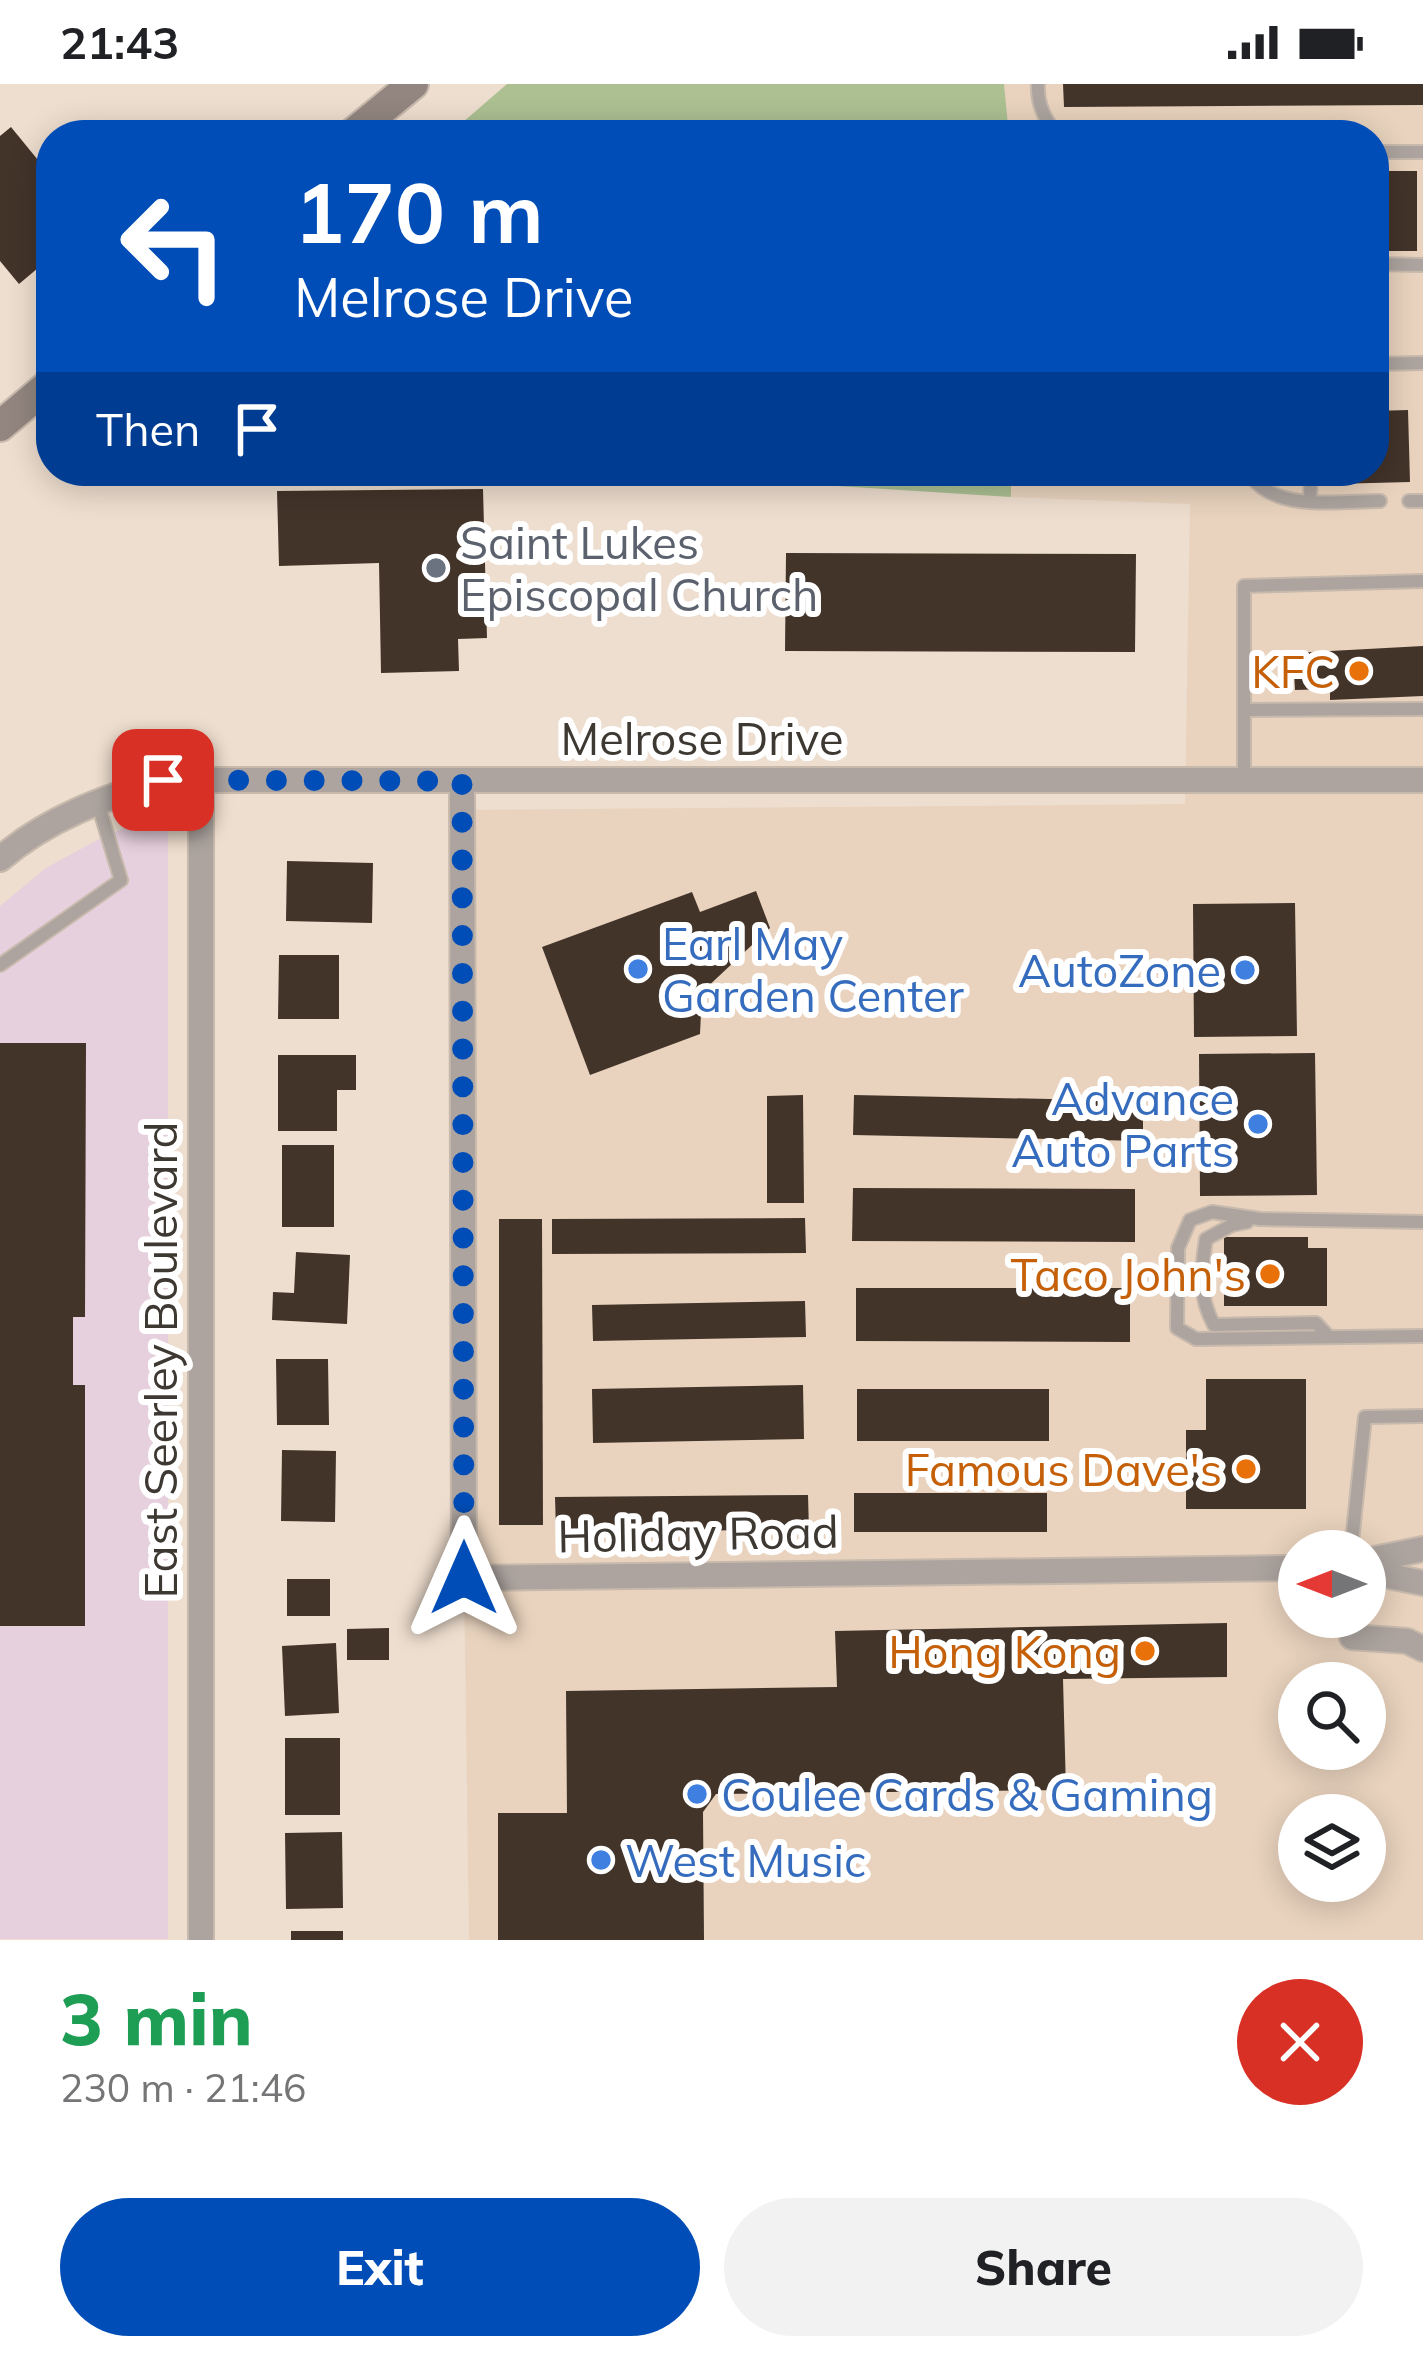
<!DOCTYPE html>
<meta charset="utf-8">
<style>
body{margin:0;font-family:Mulish,sans-serif;background:#f2f2f2;color:#202124;height:100vh;display:flex;flex-direction:column;font-size:45px;white-space:nowrap}
*{box-sizing:border-box;margin:0}
p{font-size:39px;color:#757577}
.icon{flex:none;width:66px;height:66px;fill:none;stroke:currentColor;stroke-width:2;stroke-linecap:round;stroke-linejoin:round}
.map{position:relative;height:1856px;overflow:hidden}
.panel{display:flex;flex-direction:column;background:#fff;flex:1}
.panel>*{flex:none}
.top-card{position:absolute;left:36px;top:36px;width:1353px;height:366px;border-radius:48px;box-shadow:0 6px 30px #0003;background:#004db7;color:#fff;overflow:hidden}
.needle{width:78px;rotate:270deg}
.fabs{position:absolute;left:1278px;top:1446px;display:grid;gap:24px}
.fabs a{display:grid;place-items:center;width:108px;height:108px;border-radius:50%;background:#fff;box-shadow:0 6px 30px #0003;font-size:60px}
.pin{position:absolute;display:grid;place-items:center;width:102px;height:102px;color:#fff;margin:-51px;border-radius:24px;box-shadow:0 6px 18px #0006}
.me{position:absolute;width:132px;margin:-66px;rotate:0deg;stroke-linejoin:round;filter:drop-shadow(0 0 9px #0008)}
.turn{display:flex;align-items:center;gap:42px;height:252px;padding:0 60px;font-size:54px}
.turn .icon{width:156px;height:156px;stroke-width:2.5}
.turn b{display:block;font-size:84px;line-height:102px}
.then{display:flex;align-items:center;height:114px;padding:0 60px;background:#0003;gap:24px;font-size:45px}
.round{display:grid;place-items:center;flex:none;width:126px;height:126px;border-radius:63px;background:#f2f2f2}
.summary{display:flex;align-items:center;justify-content:space-between;height:204px;padding:0 60px}
h1{font-size:72px;font-weight:800;line-height:90px;color:#1e9e55}
.cta{display:flex;gap:24px;margin-top:auto;padding:24px 60px}
.cta a{flex:1;height:138px;border-radius:72px;background:#004db7;color:#fff;font-size:48px;font-weight:800;line-height:138px;text-align:center}
.cta a+a{background:#f2f2f2;color:#202124}
.status{display:flex;justify-content:space-between;align-items:center;height:84px;padding:0 60px;background:#fff;direction:ltr}
.status svg{height:33px;fill:currentColor}
.map>svg:first-child{display:block}
.built{fill:#e9d3be;fill-rule:evenodd}
.education{fill:#e6d0dd}
.green{fill:#acc092}
.building{fill:#43342a}
.lines{fill:none;stroke-linecap:round;stroke-linejoin:round}
.service-casing{stroke:#c7b9ac;stroke-width:16}
.minor-casing{stroke:#c7b9ac;stroke-width:28}
.secondary-casing{stroke:#c7b9ac;stroke-width:34}
.service{stroke:#ada49f;stroke-width:12}
.minor{stroke:#ada49f;stroke-width:24}
.secondary{stroke:#938680;stroke-width:30}
.route{stroke:#004db7;stroke-width:21;stroke-dasharray:0 37.8}
.worship-dot{fill:#6b7280;stroke:#fff;stroke-width:4.5}
.food-dot{fill:#e8710a;stroke:#fff;stroke-width:4.5}
.shop-dot{fill:#3f7fe0;stroke:#fff;stroke-width:4.5}
.labels{text-anchor:middle;dominant-baseline:central;stroke-width:12;stroke-linejoin:round;paint-order:stroke}
.worship-label{font-size:45px;fill:#5b616d;stroke:#fff;text-anchor:start}
.food-label{font-size:45px;fill:#c56008;stroke:#fff;text-anchor:end}
.street-label{font-size:45px;fill:#3e3832;stroke:#fff}
.shop-label{font-size:45px;fill:#366cbe;stroke:#fff;text-anchor:start}
</style>
<div class="status"><b>21:43</b><svg viewBox="0 0 49 12"><path d="M0 12V9h3v3zM5 12V6h3v6zM10 12V3h3v9zM15 12V0h3v12zM26 1h20v11H26zM47 4h2v5h-2z"/></svg></div>
<div class="map">
<svg width="1423" height="1856" viewBox="0 0 1423 1856">
<rect width="100%" height="100%" fill="#eedecf"/>
<path class="built" d="M1004 0H1423V1856H469L464 1494 462 726 1185 720 1190 420 1011 413V387H1374V51H1009ZM1299 1467H1365V1533H1299ZM1299 1599H1365V1665H1299ZM1299 1731H1365V1797H1299Z"/>
<path class="education" d="M168 737V1855H0V822L46 784 97 756 126 743Z"/>
<g class="green">
<path d="M507 0H1004L1009 51H448Z"/>
<path d="M600 387H1011V413Z"/>
</g>
<g class="building">
<path d="M1063 0H1423V21L1064 23Z"/>
<path d="M11 43 51 92V173L19 200 0 177V52Z"/>
<rect x="1374" y="87" width="43" height="80"/>
<path d="M1408 326 1410 398 1333 400 1332 387H1374V327Z"/>
<path d="M483 405 487 554 458 555 459 587 381 589 379 479 279 482 277 407Z"/>
<path d="M786 469 1136 470 1135 568 785 567Z"/>
<path d="M1423 562V612L1330 616V605L1295 606 1293 569Z"/>
<path d="M287 777 373 779 372 839 286 837Z"/>
<path d="M756 807 770 844 702 908 700 950 590 991 542 863 692 808 700 828Z"/>
<path d="M1295 819 1297 952 1194 953 1193 820Z"/>
<path d="M279 871H339V935H278Z"/>
<path d="M0 959H86L85 1233H73V1301H85V1542H0Z"/>
<path d="M1315 969 1317 1111 1200 1112 1199 970Z"/>
<path d="M278 971H356V1006H337V1047H278Z"/>
<path d="M803 1011 804 1119H767V1012Z"/>
<path d="M854 1011 1143 1017V1057L853 1051Z"/>
<rect x="282" y="1061" width="52" height="82"/>
<path d="M853 1104 1135 1105V1158L852 1157Z"/>
<path d="M805 1134 806 1169 552 1170V1135Z"/>
<path d="M499 1135H542L543 1441H499Z"/>
<path d="M1224 1153H1308V1164H1327V1222H1224Z"/>
<path d="M296 1168 350 1171 347 1240 272 1236 273 1208 294 1209Z"/>
<path d="M856 1204H1130V1258L856 1257Z"/>
<path d="M805 1217 806 1253 593 1257 592 1221Z"/>
<path d="M276 1275H328L329 1341H277Z"/>
<path d="M1206 1295H1306V1425H1186V1346H1206Z"/>
<path d="M803 1301 804 1355 593 1359 592 1305Z"/>
<rect x="857" y="1305" width="192" height="52"/>
<path d="M282 1366 336 1367 335 1438 281 1437Z"/>
<rect x="854" y="1409" width="193" height="39"/>
<path d="M808 1411 809 1446 556 1447 555 1413Z"/>
<rect x="287" y="1495" width="43" height="37"/>
<path d="M1227 1539V1593L1063 1595 1066 1706 716 1710 703 1728 704 1856H498V1729H567L566 1607 837 1603 835 1547Z"/>
<path d="M389 1544V1576H347V1545Z"/>
<path d="M336 1559 339 1629 285 1632 282 1562Z"/>
<rect x="285" y="1654" width="55" height="77"/>
<path d="M342 1748 343 1824 286 1825 285 1749Z"/>
<rect x="291" y="1847" width="52" height="9"/>
</g>
<g class="lines">
<g class="service-casing">
<g id="service">
<path d="M1038 0C1037 19 1045 37 1058 51"/>
<path d="M1374 68H1423"/>
<path d="M1374 180 1423 181"/>
<path d="M1374 280 1423 279"/>
<path d="M1256 387V398C1284 427 1342 417 1380 417"/>
<path d="M1174 392V387"/>
<path d="M1310 416 1311 387"/>
<path d="M1409 417H1423"/>
<path d="M1244 626 1423 625"/>
<path d="M1244 695V502L1423 497"/>
<path d="M0 881 121 796 97 717"/>
<path d="M1247 1138 1232 1141 1206 1155C1201 1187 1198 1212 1214 1241L1316 1239 1329 1253"/>
<path d="M1423 1138 1260 1135 1212 1128 1190 1136 1178 1164 1177 1244 1196 1255 1423 1252"/>
<path d="M1351 1467 1365 1333 1423 1332"/>
</g>
</g>
<g class="minor-casing">
<g id="minor">
<path d="M462 697 464 1494 1299 1484"/>
<path d="M0 775C48 734 104 714 163 696H1423"/>
<path d="M1365 1477 1423 1465"/>
<path d="M1365 1487 1423 1499"/>
<path d="M1351 1533 1352 1553 1407 1557 1423 1565"/>
<path d="M201 1856V695"/>
</g>
</g>
<g class="secondary-casing">
<g id="secondary">
<path d="M351 51 413 0"/>
<path d="M0 342 51 299"/>
</g>
</g>
<use href="#service" class="service"/>
<use href="#minor" class="minor"/>
<use href="#secondary" class="secondary"/>
</g>
<g class="lines">
<path class="route" d="M163 696 462 697 464 1494"/>
</g>
<circle class="worship-dot" cx="436" cy="484" r="12"/>
<g class="food-dot">
<circle cx="1359" cy="587" r="12"/>
<circle cx="1270" cy="1190" r="12"/>
<circle cx="1246" cy="1385" r="12"/>
<circle cx="1145" cy="1567" r="12"/>
</g>
<g class="shop-dot">
<circle cx="638" cy="885" r="12"/>
<circle cx="1245" cy="886" r="12"/>
<circle cx="1258" cy="1040" r="12"/>
<circle cx="697" cy="1710" r="12"/>
<circle cx="601" cy="1776" r="12"/>
</g>
<g class="labels">
<g class="worship-label">
<text x="460" y="458">Saint Lukes<tspan x="460" dy="52">Episcopal Church</tspan></text>
</g>
<g class="food-label">
<text x="1335" y="587">KFC</text>
<text x="1246" y="1190">Taco John's</text>
<text x="1222" y="1385">Famous Dave's</text>
<text x="1121" y="1567">Hong Kong</text>
</g>
<g class="street-label">
<text x="702" y="654">Melrose Drive</text>
<text transform="translate(160 1276) rotate(-90)">East Seerley Boulevard</text>
<text transform="translate(698 1449) rotate(-1)">Holiday Road</text>
</g>
<g class="shop-label">
<text x="662" y="859">Earl May<tspan x="662" dy="52">Garden Center</tspan></text>
<text x="1221" y="886" text-anchor="end">AutoZone</text>
<text x="1234" y="1014" text-anchor="end">Advance<tspan x="1234" dy="52">Auto Parts</tspan></text>
<text x="721" y="1710">Coulee Cards &amp; Gaming</text>
<text x="625" y="1776">West Music</text>
</g>
</g>
</svg>
<div class="fabs">
<a><svg class="needle" viewBox="-14 -14 28 28"><path d="M0-13l5 13h-10z" fill="#e53935"/><path d="M0 13l5-13h-10z" fill="#757577"/></svg></a>
<a><svg class="icon" aria-label="search" viewBox="0 0 24 24"><circle cx="10" cy="10" r="6"/><path d="M15 15l6 6"/></svg></a>
<a><svg class="icon" aria-label="layers" viewBox="0 0 24 24"><path d="M12 4l9 5-9 5-9-5zM3 14l9 5 9-5"/></svg></a>
</div>
<div class="pin" style="left:163px;top:696px;background:#d93025"><svg class="icon" aria-label="arrive" viewBox="0 0 24 24"><path d="M6 21V4h12l-3 4 3 4H6"/></svg></div>
<svg class="me" style="left:464px;top:1494px" viewBox="-20 -20 40 40"><path d="M0-17L14 15 0 8-14 15z" fill="#004db7" stroke="#fff" stroke-width="4"/></svg>
<div class="top-card">
<div class="turn"><svg class="icon" aria-label="left" viewBox="0 0 24 24"><path d="M17 20v-9H6M10 6l-5 5 5 5"/></svg><div><b>170 m</b>Melrose Drive</div></div>
<div class="then">Then<svg class="icon" aria-label="arrive" viewBox="0 0 24 24"><path d="M6 21V4h12l-3 4 3 4H6"/></svg></div>
</div>
</div>
<section class="panel">
<div class="summary"><div><h1>3 min</h1><p>230 m · 21:46</p></div><a class="round" style="background:#d93025;color:#fff"><svg class="icon" aria-label="close" viewBox="0 0 24 24"><path d="M6 6l12 12M18 6L6 18"/></svg></a></div>
<div class="cta"><a>Exit</a><a>Share</a></div>
</section>
